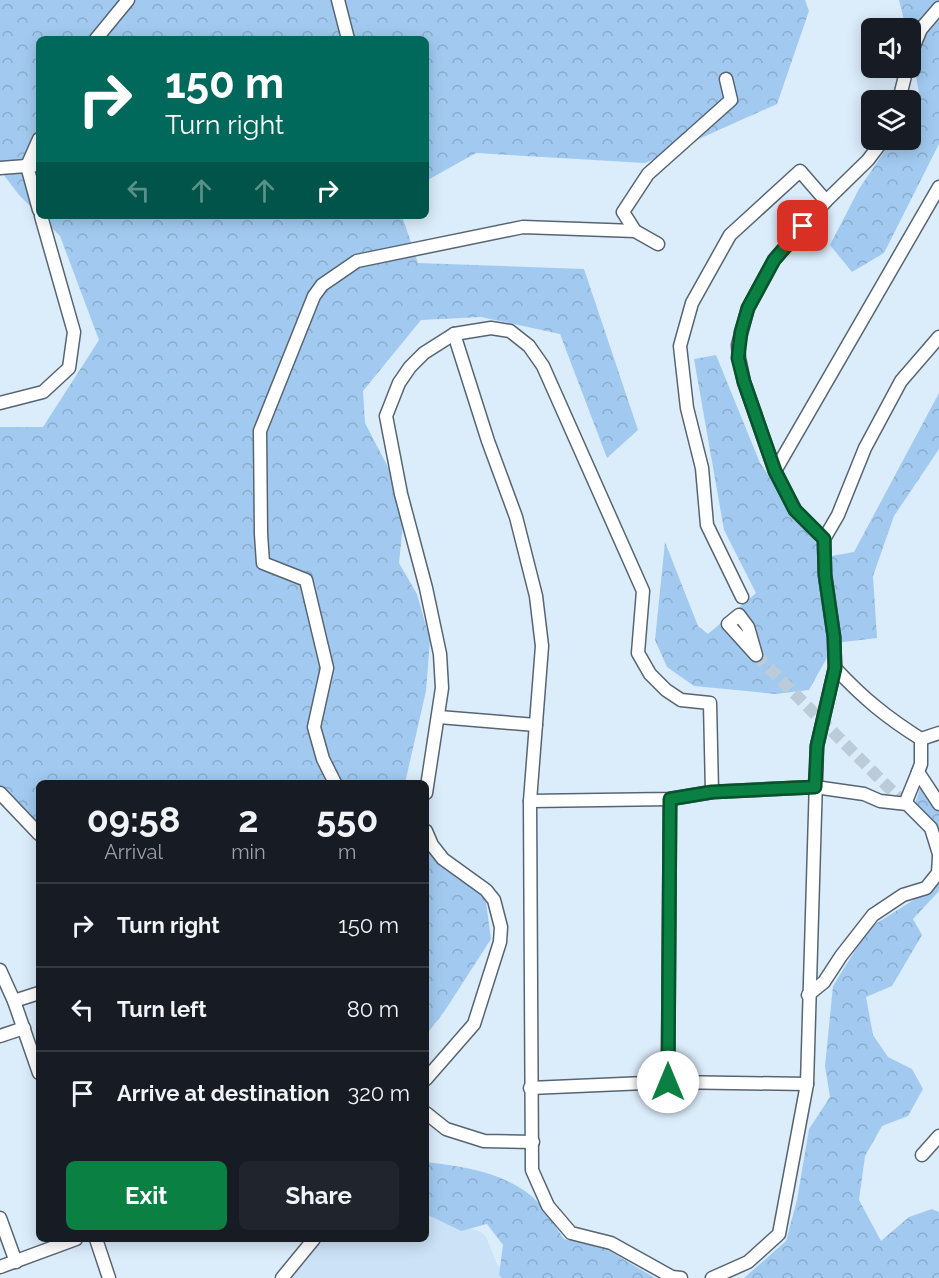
<!DOCTYPE html>
<style>
body{margin:0;font-family:Raleway,sans-serif;background:#20242c;color:#f1f3f6;height:100vh;display:flex;flex-direction:column;font-size:22px;white-space:nowrap}
*{box-sizing:border-box;margin:0}
p{font-size:20px;color:#9ea1a6}
.icon{flex:none;width:33px;height:33px;fill:none;stroke:currentColor;stroke-width:2;stroke-linecap:round;stroke-linejoin:round}
.map{position:relative;flex:1;overflow:hidden}
.side{position:absolute;left:36px;top:780px;width:393px;height:462px;display:flex;flex-direction:column;background:#171b24;border-radius:9px;box-shadow:0 3px 15px #0003}
.side>*{flex:none}
.hud{position:absolute;left:36px;top:36px;width:393px;height:183px;border-radius:9px;box-shadow:0 3px 15px #0003;background:#00695c;color:#fff;overflow:hidden}
.tools{position:absolute;left:861px;top:18px;display:grid;gap:12px}
.tools a{display:grid;place-items:center;width:60px;height:60px;border-radius:9px;background:#171b24;box-shadow:0 3px 15px #0003;font-size:30px}
.pin{position:absolute;display:grid;place-items:center;width:51px;height:51px;color:#fff;margin:-26px;border-radius:12px;box-shadow:0 3px 9px #0006}
.me{position:absolute;width:66px;margin:-33px;rotate:0deg;stroke-linejoin:round;filter:drop-shadow(0 0 4px #0008)}
.turn{display:flex;align-items:center;gap:21px;height:126px;padding:0 30px;font-size:27px}
.turn .icon{width:78px;height:78px;stroke-width:2.5}
.turn b{display:block;font-size:42px;line-height:51px}
.lanes{display:flex;align-items:center;height:57px;padding:0 30px;background:#0003;justify-content:center;gap:30px;direction:ltr}
.lanes .off{opacity:.35}
.eta{display:flex;justify-content:space-evenly;align-items:center;height:102px;text-align:center}
.eta b{font-size:36px;font-weight:700;line-height:42px}
.cta{display:flex;gap:12px;margin-top:auto;padding:12px 30px}
.cta a{flex:1;height:69px;border-radius:9px;background:#0b8043;color:#fff;font-size:24px;font-weight:700;line-height:69px;text-align:center}
.cta a+a{background:#20242c;color:#f1f3f6}
ul{padding:0;list-style:none}
li{display:flex;align-items:center;gap:18px;height:84px;padding:0 30px;border-top:2px solid #363941}
li div{flex:1}
li b{display:block;font-size:22px}
li em{font-style:normal}
.map>svg:first-child{display:block}
.built{fill:#cce2f7}
.forest{fill:url(#forest-crowns)}
.lines{fill:none;stroke-linecap:round;stroke-linejoin:round}
.minor-tunnel{stroke:#bccbd8;stroke-width:12;stroke-dasharray:12 6;stroke-linecap:butt}
.minor-casing{stroke:#576572;stroke-width:15}
.minor{stroke:#fff;stroke-width:12}
.route-casing{stroke:#07532c;stroke-width:15}
.route{stroke:#0b8043;stroke-width:10}
</style>
<div class="map">
<svg width="939" height="1278" viewBox="0 0 939 1278">
<defs>
<pattern id="forest-crowns" width="20" height="18" patternUnits="userSpaceOnUse" patternTransform="scale(1.5)"><rect width="20" height="18" fill="#a2caf0"/><path d="M2 6a3 3 0 1 1 6 0M12 15a3 3 0 1 1 6 0" fill="none" stroke="#8aaccd"/></pattern>
</defs>
<rect width="100%" height="100%" fill="#dbecfb"/>
<path class="built" d="M426 1210 430 1214 481 1232 486 1237 497 1264 507 1278H290L320 1239H426Z"/>
<g class="forest">
<path d="M0 0H805L809 11 777 104 645 163 476 153 426 181V39H39V215L19 195 0 170Z"/>
<path d="M899 0H939V144L884 253 852 272 830 245 859 189 892 140H910L911 112 920 98 911 51 910 28H906Z"/>
<path d="M40 216H402L418 263 584 269 638 430 607 458 560 334 481 317 421 320 363 391 365 423 389 469 404 515 399 563 417 594 430 640 426 691 405 783H39V841L0 802V427H43L99 340 60 236Z"/>
<path d="M716 355 760 463 826 557 854 552 939 393V449L894 516 873 576 877 638 835 643 809 690 776 694 694 686 667 667 655 640 665 542 698 626 708 634 756 593 724 530 694 359Z"/>
<path d="M920 788 939 812V835L914 807Z"/>
<path d="M426 836 485 895 491 939 444 1012 426 1035Z"/>
<path d="M939 877V891L913 919 922 935 892 986 866 997 873 1035 888 1057 912 1069 923 1089 908 1116 882 1126 865 1156 859 1200 881 1241 909 1217 932 1209 939 1212V1278H744L786 1241 797 1200 809 1129 830 1097 825 1066 833 986 869 928 931 889Z"/>
<path d="M426 1162C461 1166 502 1172 530 1195 542 1204 555 1226 564 1239L603 1247 655 1278H502L499 1275 503 1245 487 1224 461 1231 426 1214Z"/>
</g>
<g class="lines">
<path class="minor-tunnel" d="M756 655 910 809"/>
<g class="minor-casing">
<g id="minor">
<path d="M338 0 348 39"/>
<path d="M96 39 128 0"/>
<path d="M910 55 921 29 939 8"/>
<path d="M899 100 907 68"/>
<path d="M39 139 27 166 39 210"/>
<path d="M0 168 39 165"/>
<path d="M635 231 623 212 648 174 731 100 726 79"/>
<path d="M454 334 488 441 516 517 536 596 542 646 530 801 532 1170 548 1206 571 1233 611 1243 672 1277 681 1278"/>
<path d="M0 403 43 392 69 368 74 332 41 216"/>
<path d="M775 471 939 187"/>
<path d="M824 539 795 510 775 471 744 382 739 358 738 345 748 308 774 260 826 201 868 160 883 140"/>
<path d="M742 597 707 525 702 468 687 408 680 346 692 303 730 235 800 171 826 201"/>
<path d="M739 615 748 627 756 655 728 624Z"/>
<path d="M835 668C863 698 886 717 921 739V764L918 772 939 804"/>
<path d="M439 717 536 725"/>
<path d="M921 739 939 733"/>
<path d="M335 783 323 759 314 727 327 668 306 580 263 563 261 534 260 431 314 296 322 285 357 261 523 227 635 231 658 244"/>
<path d="M0 793 39 834"/>
<path d="M426 793 442 688 440 654 426 588 401 494 386 416 399 383 410 367 424 353 454 334 491 328 510 331 529 346 543 366 643 591 638 653 650 674 666 690 681 700 710 703 712 792"/>
<path d="M530 801 670 799 712 792 815 787 864 794 880 801 907 804 931 828 939 854"/>
<path d="M907 804V799L918 772"/>
<path d="M426 831 432 845 443 859 486 890 494 900 501 927 500 942 474 1024 426 1079"/>
<path d="M0 970 14 1001 39 1073"/>
<path d="M808 995 824 982 841 956 873 915 903 895 926 888 938 873 939 857"/>
<path d="M14 1001 39 993"/>
<path d="M0 1036 24 1028"/>
<path d="M668 1082 670 799"/>
<path d="M530 1088 668 1082 807 1084 817 746 835 668 834 637 825 575 824 539 838 515 865 448 901 381 939 337"/>
<path d="M426 1113 446 1129 484 1141 533 1142"/>
<path d="M922 1155 939 1136"/>
<path d="M0 1218 16 1262"/>
<path d="M96 1239 109 1278"/>
<path d="M0 1267 76 1239"/>
<path d="M282 1278 314 1239"/>
<path d="M712 1278 748 1262 779 1234 807 1084"/>
</g>
</g>
<use href="#minor" class="minor"/>
</g>
<g class="lines">
<g class="route-casing">
<path id="route" d="M668 1082 670 799 712 792 815 787 817 746 835 668 834 637 825 575 824 539 795 510 775 471 744 382 738 358 741 332 748 308 774 260 803 226"/>
</g>
<use href="#route" class="route"/>
</g>
</svg>
<div class="tools">
<a><svg class="icon" aria-label="sound" viewBox="0 0 24 24"><path d="M4 9h4l5-4v14l-5-4H4zM17 9q2 3 0 6"/></svg></a>
<a><svg class="icon" aria-label="layers" viewBox="0 0 24 24"><path d="M12 4l9 5-9 5-9-5zM3 14l9 5 9-5"/></svg></a>
</div>
<div class="pin" style="left:803px;top:226px;background:#d93025"><svg class="icon" aria-label="arrive" viewBox="0 0 24 24"><path d="M6 21V4h12l-3 4 3 4H6"/></svg></div>
<svg class="me" style="left:668px;top:1082px" viewBox="-20 -20 40 40"><circle r="19" fill="#fff"/><path d="M0-13L10 11 0 6-10 11z" fill="#0b8043"/></svg>
<div class="hud">
<div class="turn"><svg class="icon" aria-label="right" viewBox="0 0 24 24"><path d="M7 20v-9h11M14 6l5 5-5 5"/></svg><div><b>150 m</b>Turn right</div></div>
<div class="lanes"><svg class="icon off" aria-label="left" viewBox="0 0 24 24"><path d="M17 20v-9H6M10 6l-5 5 5 5"/></svg><svg class="icon off" aria-label="ahead" viewBox="0 0 24 24"><path d="M12 20V5M6 11l6-6 6 6"/></svg><svg class="icon off" aria-label="ahead" viewBox="0 0 24 24"><path d="M12 20V5M6 11l6-6 6 6"/></svg><svg class="icon" aria-label="right" viewBox="0 0 24 24"><path d="M7 20v-9h11M14 6l5 5-5 5"/></svg></div>
</div>
<section class="side">
<div class="eta">
<div><b>09:58</b><p>Arrival</p></div>
<div><b>2</b><p>min</p></div>
<div><b>550</b><p>m</p></div>
</div>
<ul>
<li><svg class="icon" aria-label="right" viewBox="0 0 24 24"><path d="M7 20v-9h11M14 6l5 5-5 5"/></svg><div><b>Turn right</b></div><em>150 m</em></li>
<li><svg class="icon" aria-label="left" viewBox="0 0 24 24"><path d="M17 20v-9H6M10 6l-5 5 5 5"/></svg><div><b>Turn left</b></div><em>80 m</em></li>
<li><svg class="icon" aria-label="arrive" viewBox="0 0 24 24"><path d="M6 21V4h12l-3 4 3 4H6"/></svg><div><b>Arrive at destination</b></div><em>320 m</em></li>
</ul>
<div class="cta"><a>Exit</a><a>Share</a></div>
</section>
</div>
